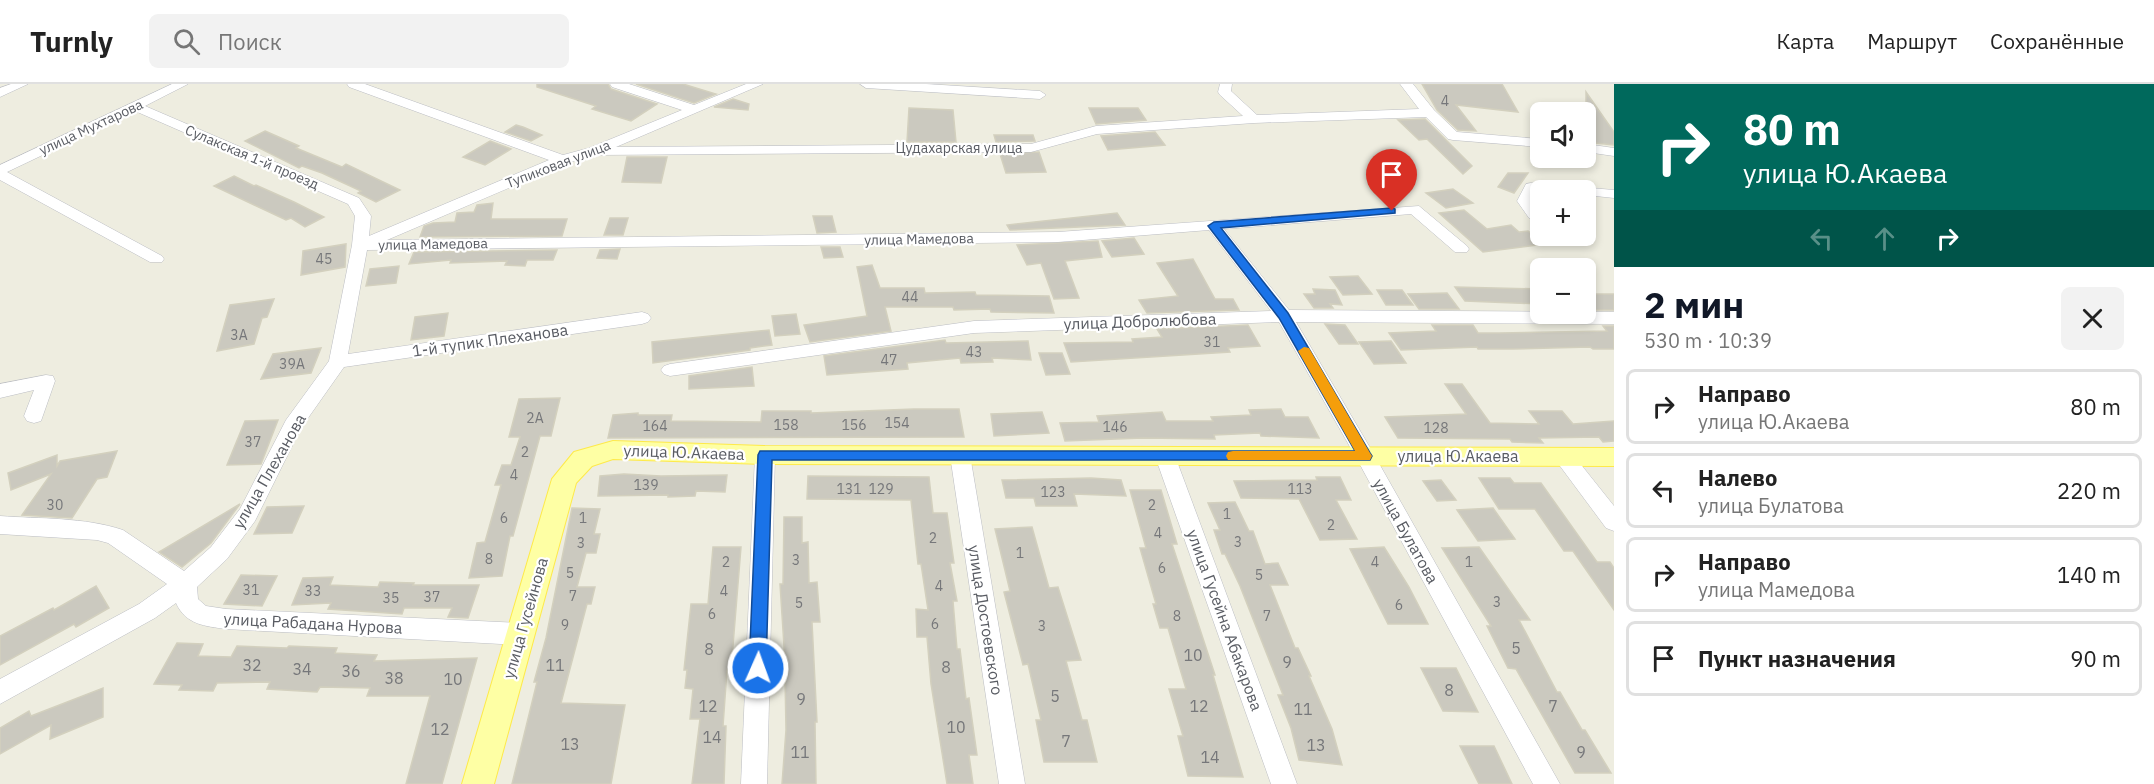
<!DOCTYPE html>
<html lang="ru">
<meta charset="utf-8">
<style>
body{margin:0;font-family:"IBM Plex Sans",sans-serif;background:#f2f2f2;color:#222;height:100vh;display:flex;flex-direction:column;font-size:22px;white-space:nowrap}
*{box-sizing:border-box;margin:0}
p{font-size:20px;color:#767676}
.icon{flex:none;width:33px;height:33px;fill:none;stroke:currentColor;stroke-width:2;stroke-linecap:round;stroke-linejoin:round}
.map{position:relative;flex:1;overflow:hidden}
.sheet{display:flex;flex-direction:column;background:#fff;width:540px}
.sheet>*{flex:none}
.guide{background:#00695c;color:#fff;overflow:hidden}
.tools{position:absolute;left:1530px;top:18px;display:grid;gap:12px}
.tools a{display:grid;place-items:center;width:66px;height:66px;border-radius:9px;background:#fff;box-shadow:0 3px 9px #0003;font-size:30px}
.pin{position:absolute;display:grid;place-items:center;width:51px;height:51px;color:#fff;margin:-62px -26px;border-radius:50% 50% 50% 0;rotate:-45deg;box-shadow:0 0 6px #0007}
.pin .icon{rotate:45deg}
.me{position:absolute;width:66px;margin:-33px;rotate:2deg;stroke-linejoin:round;filter:drop-shadow(0 0 4px #0008)}
.turn{display:flex;align-items:center;gap:21px;height:126px;padding:0 30px;font-size:27px}
.turn .icon{width:78px;height:78px;stroke-width:2.5}
.turn b{display:block;font-size:42px;line-height:51px}
.lanes{display:flex;align-items:center;height:57px;padding:0 30px;background:#0003;justify-content:center;gap:30px;direction:ltr}
.lanes .off{opacity:.35}
.round{display:grid;place-items:center;flex:none;width:63px;height:63px;border-radius:9px;background:#f2f2f2}
.overview{display:flex;align-items:center;justify-content:space-between;height:102px;padding:0 30px}
h1{font-size:36px;font-weight:700;line-height:45px;color:#111827}
ul{padding:0;list-style:none}
li{display:flex;align-items:center;gap:18px;height:75px;margin:0 12px 9px;padding:0 18px;border:3px solid #e0e0e0;border-radius:9px}
li div{flex:1}
li b{display:block;font-size:22px}
li em{font-style:normal}
header{display:flex;align-items:center;gap:36px;box-sizing:border-box;height:84px;padding:0 30px;background:#fff;border-bottom:2px solid #e0e0e0}
header strong{font-size:28px}
nav{display:flex;gap:33px;margin-inline-start:auto;font-size:21px}
.search{width:420px;height:54px;background:#f2f2f2;display:flex;align-items:center;gap:15px;box-sizing:border-box;padding:0 21px;border-radius:9px;color:#767676;font-size:22px}
main{display:flex;flex:1;min-height:0}
.map>svg:first-child{display:block}
.building{fill:#cbc9bf;stroke:#d3d0be;stroke-width:1.5}
.lines{fill:none;stroke-linecap:round;stroke-linejoin:round}
.minor-casing{stroke:#bbbdc3;stroke-width:1}
.major-casing{stroke:#feea49;stroke-width:2}
.minor{fill:#fff;fill-rule:evenodd}
.major{fill:#feffa4;fill-rule:evenodd}
.route{fill:#1a73e8;stroke:#114b97;stroke-width:1.5}
.slow{fill:#f59e0b}
.labels{text-anchor:middle;dominant-baseline:central;stroke-width:4.5;stroke-linejoin:round;paint-order:stroke}
.number-label{font-size:14px;fill:#76777a}
.far-street-label{font-size:14px;fill:#595c63;stroke:#fff}
.street-label{font-size:16px;fill:#595c63;stroke:#fff}
.near-number-label{font-size:16px;fill:#76777a}
</style>
<header>
<strong>Turnly</strong>
<div class="search"><svg class="icon" aria-label="search" viewBox="0 0 24 24"><circle cx="10" cy="10" r="6"/><path d="M15 15l6 6"/></svg>Поиск</div>
<nav><a>Карта</a><a>Маршрут</a><a>Сохранённые</a></nav>
</header>
<main>
<div class="map">
<svg width="1614" height="700" viewBox="0 0 1614 700">
<rect width="100%" height="100%" fill="#eeede0"/>
<g class="building">
<path d="M537 0H608L611 5 657 20 631 37 592 25 596 22 537 3Z"/>
<path d="M636 0H683L716 10 694 19Z"/>
<path d="M1422 0H1502L1518 28 1456 21 1476 47 1458 46 1437 26Z"/>
<path d="M1586 8 1614 48V61L1586 58Z"/>
<path d="M733 15 749 20 748 26 714 23Z"/>
<path d="M909 24 953 26 956 58H907Z"/>
<path d="M1089 24H1138L1146 36 1096 40Z"/>
<path d="M1425 35 1472 82 1463 90 1427 55 1419 56 1398 36Z"/>
<path d="M516 41 523 43 542 51 531 57 505 48Z"/>
<path d="M265 47 299 62 296 64 342 83 346 80 400 106 376 118 358 109 361 107 322 89 302 82 299 84 245 57Z"/>
<path d="M1155 48 1165 61 1108 66 1101 52Z"/>
<path d="M994 51H1033L1035 57 996 58Z"/>
<path d="M490 57 511 65 485 81 463 73Z"/>
<path d="M1039 68 1046 88 1006 89 1000 70Z"/>
<path d="M627 73H667L661 99 622 98Z"/>
<path d="M1508 89H1528L1514 109 1498 103Z"/>
<path d="M234 92 254 102 256 101 294 118 324 133 305 143 291 134 286 136 214 102Z"/>
<path d="M1453 105 1473 119 1446 124 1426 109Z"/>
<path d="M493 119 491 135H567L562 152 420 153 424 142 433 139 455 138 457 129 474 128 477 121Z"/>
<path d="M1464 126 1487 145 1511 141 1519 148 1528 147 1545 160 1483 168 1439 129Z"/>
<path d="M1117 129 1125 141 1010 146 1007 141Z"/>
<path d="M813 132H832L836 148 817 149Z"/>
<path d="M610 134H628L623 151H604Z"/>
<path d="M1134 154 1144 170 1112 173 1102 157Z"/>
<path d="M1098 157 1102 173 1065 177 1079 214 1054 215 1041 179 1027 181 1017 161Z"/>
<path d="M346 160 345 183 301 191 303 167Z"/>
<path d="M821 163H840L843 173 824 174Z"/>
<path d="M620 165 617 175 597 174 600 166Z"/>
<path d="M557 166 553 176H527L525 182 505 181 507 177 450 179 451 176 409 180 414 168Z"/>
<path d="M1193 175 1215 215H1233L1239 226 1147 229 1139 216 1178 212 1157 179Z"/>
<path d="M872 181 880 204H924L925 209 975 208 976 211 1049 212 1054 229 991 228 990 225 954 226 953 223H885L891 247 810 258 804 241 867 232 857 183Z"/>
<path d="M399 182 396 199 366 202 370 185Z"/>
<path d="M1358 192 1372 210 1343 211 1330 193Z"/>
<path d="M1455 203 1540 205V220L1465 217Z"/>
<path d="M1313 205 1335 206 1342 221 1330 220 1333 224H1314L1304 210H1315Z"/>
<path d="M1377 206H1402L1413 221H1386Z"/>
<path d="M1447 209 1459 225H1419L1408 210Z"/>
<path d="M1586 210H1614V226H1588L1586 223Z"/>
<path d="M274 215 267 233 262 234 254 260 217 267 230 221Z"/>
<path d="M448 229 444 252 411 256 415 233Z"/>
<path d="M796 230 800 250 775 252 772 232Z"/>
<path d="M1325 240 1345 241 1358 260H1339Z"/>
<path d="M1248 241 1260 262 1228 264 1230 268 1071 278 1064 259 1133 258 1132 255 1162 253 1157 245Z"/>
<path d="M1432 241H1473L1478 249H1499L1607 247 1603 242H1614V265H1593L1590 263 1512 265H1478L1477 263 1401 266 1389 249 1436 247Z"/>
<path d="M769 246 772 261 750 264V266L653 279 652 258Z"/>
<path d="M945 256 946 259 1028 257 1031 276 992 274 993 278 961 279 960 274 907 279 908 285 827 291 824 272Z"/>
<path d="M1391 257 1406 279 1374 280 1359 258Z"/>
<path d="M321 264 311 289 261 295 273 270Z"/>
<path d="M1039 269H1062L1070 290 1046 291Z"/>
<path d="M752 283 754 302 689 305V292Z"/>
<path d="M1445 300H1462L1490 339 1539 340 1529 327H1562L1573 340 1614 337V357L1603 358 1599 353 1539 354 1543 359 1512 358 1510 355 1398 354 1385 333 1466 330Z"/>
<path d="M560 314 551 352H540L513 452H510L502 492 469 494 477 459 485 458 501 401H495L502 381H511L520 353H509L519 315Z"/>
<path d="M914 325H959L964 353 608 354 613 331 638 329V331H672L671 337 761 338 762 327H811V329Z"/>
<path d="M1281 325 1285 333H1308L1319 354 1261 352 1260 349 1214 351 1215 355 1143 354 1065 357 1060 339 1099 338 1097 332 1162 328 1166 337H1213L1211 333 1251 331 1249 326Z"/>
<path d="M1042 328 1049 349 994 352 991 330Z"/>
<path d="M278 336 261 380 227 381 245 337Z"/>
<path d="M117 367 107 393 97 395 72 434 22 431 51 390 11 406 8 389 57 371V382L60 377Z"/>
<path d="M624 390 661 392 727 391 725 408 696 407 695 412 668 413V411L598 412 600 392Z"/>
<path d="M808 392 929 393 933 429H947L954 479H950L957 517H953L957 565H960L966 615 969 614 977 671H969L973 700H947L931 600 927 553H917L916 525 928 526 921 480H918L911 416 807 415Z"/>
<path d="M1316 393H1340L1351 416H1336L1357 455 1320 456 1299 415 1241 414 1234 397 1317 396Z"/>
<path d="M1091 394 1121 396 1126 412 1074 410 1077 422H1036L1034 414H1006L1002 396Z"/>
<path d="M1479 394H1510L1514 399H1541L1597 478H1610L1614 484V526L1573 467H1564L1535 425H1499Z"/>
<path d="M1441 396 1456 416 1437 417 1423 397Z"/>
<path d="M1130 406H1161L1177 460H1172L1215 591H1213L1243 693 1188 692 1178 652H1183L1169 605H1186L1168 544H1160L1153 520H1156L1140 464H1146Z"/>
<path d="M1235 418 1249 447H1253L1265 480 1278 479 1288 501H1270L1295 564H1298L1311 592H1309L1332 645 1342 681 1299 676 1291 644 1278 611H1283L1240 502 1225 470H1222L1214 446H1220L1208 419Z"/>
<path d="M240 420 211 459 182 483 159 468Z"/>
<path d="M304 422 292 449 254 450 267 423Z"/>
<path d="M572 424 600 425 594 450H600L596 469H586L577 503H595L591 520H587L561 619 625 621 611 700H512L537 598H534L546 554Z"/>
<path d="M1493 424 1515 455 1478 457 1457 426Z"/>
<path d="M784 433H802V459L808 458 809 499 817 498 820 538H812L817 638H815L816 700H782L786 646 785 593H786L780 500H783Z"/>
<path d="M1032 443 1049 504 1058 503 1081 576 1066 577 1082 636H1087L1097 678H1044L1036 636H1041L1028 580 1023 581 1004 508 1010 507 995 445Z"/>
<path d="M713 463H741L731 586H727L723 642H726L724 700H692L700 635H690L693 605 685 604 687 586H684L691 520H708Z"/>
<path d="M1384 463 1409 503 1428 540H1388L1350 465Z"/>
<path d="M1479 463 1530 536H1519L1557 608H1560L1582 646H1585L1611 689H1575L1516 585 1508 584 1487 542H1491L1442 464Z"/>
<path d="M241 491 277 492 262 522 224 520Z"/>
<path d="M333 493 330 501 378 503 380 498 414 499 413 501H479L468 534 448 533 452 524H404L402 530 328 525 331 519 292 521 303 494Z"/>
<path d="M96 502 109 524 76 543 74 540 0 581V552L53 524 54 526Z"/>
<path d="M177 559 203 560 198 572 231 573 237 562 287 564 289 562 337 564 335 569 377 571 374 577 477 574 442 700H406L430 612H367L370 604 320 603 317 608 267 605 270 598 217 599 213 607 179 606 182 601 154 600Z"/>
<path d="M1421 584H1456L1478 628 1443 627Z"/>
<path d="M103 604V633L50 655 51 641 0 670V644L29 627 31 632Z"/>
<path d="M1460 662H1494L1512 700H1479Z"/>
</g>
<g class="lines">
<g class="minor-casing">
<g id="minor">
<path d="M11 0H28L0 13V4Z"/>
<path d="M172 0H188L145 22 359 114 371 132 369 152 549 76 349 3 347 0H365L563 71 589 64 682 26 612 3 610 0H629L694 21 746 0H763L616 63 1031 60 1096 42 1243 32 1220 11 1218 8 1220 0H1232L1231 7 1257 31 1419 25 1400 0H1413L1434 26 1457 48 1540 55V63L1453 56 1448 55 1426 33 1254 39 1097 50 1031 68 595 71 567 79 387 156 1058 148 1419 122 1467 162 1469 165 1467 168H1455L1411 130 1224 145 1289 226 1614 228V240L1296 238 1372 367 1560 700H1533L1358 377 1279 238 974 249 670 292 664 290 661 286 664 282 670 280 974 237 1271 227 1209 146 1058 158 367 166 348 270 642 228 648 230 651 234 648 238 642 240 344 283 301 344 255 437 227 475 197 503 198 515 206 522 226 525 520 539 528 543 532 550 528 557 520 561 226 545C205 542 186 541 176 519L155 534 0 620V595L139 520 167 500 108 459 97 456 0 450V432C40 435 84 433 123 446L184 487 211 463 240 425 286 336 329 277 352 161 355 132 348 120 135 27 7 88 162 172 164 175 162 178H150L0 96V81Z"/>
<path d="M860 0H926L1040 7 1046 11 1040 15 866 4Z"/>
<path d="M1586 60 1614 64V72L1586 68Z"/>
<path d="M1531 99 1614 106V114L1586 111V106L1536 108 1531 117 1540 133 1534 136 1529 134 1517 117 1526 100Z"/>
<path d="M46 291 53 292 55 297 41 337 34 339 27 337 24 332 34 306 0 314V300Z"/>
<path d="M765 363 772 366 775 371 767 700H741L755 371 758 366Z"/>
<path d="M960 363 967 366 970 371 1025 700H999L950 371 953 366Z"/>
<path d="M1165 364 1172 367 1175 372 1297 700H1271L1155 372 1158 367Z"/>
<path d="M1564 365 1571 368 1614 422V447L1606 444 1557 378 1554 373 1557 368Z"/>
</g>
</g>
<g class="major-casing">
<path id="major" d="M613 357 765 362 1614 364V382L765 380 613 375 592 382 576 399 494 700H462L552 395 574 368Z"/>
</g>
<use href="#minor" class="minor"/>
<use href="#major" class="major"/>
</g>
<path class="route" d="M1392 124 1395 125V129L1221 144 1288 229 1370 369 1372 372 1370 376H772L766 584 763 589 758 591 752 589 749 584 758 371 760 367H1355L1279 234 1208 142 1214 138Z"/>
<path class="slow" d="M1304 263 1309 264 1370 369 1372 372 1370 376H1228L1226 372 1228 368 1233 367H1355L1298 267Z"/>
<g class="labels">
<g class="number-label">
<text x="1445" y="17">4</text>
<text x="324" y="175">45</text>
<text x="910" y="213">44</text>
<text x="239" y="251">3А</text>
<text x="1212" y="258">31</text>
<text x="974" y="268">43</text>
<text x="889" y="276">47</text>
<text x="292" y="280">39А</text>
<text x="535" y="334">2А</text>
<text x="897" y="339">154</text>
<text x="786" y="341">158</text>
<text x="854" y="341">156</text>
<text x="655" y="342">164</text>
<text x="1115" y="343">146</text>
<text x="1436" y="344">128</text>
<text x="253" y="358">37</text>
<text x="525" y="368">2</text>
<text x="514" y="391">4</text>
<text x="646" y="401">139</text>
<text x="849" y="405">131</text>
<text x="881" y="405">129</text>
<text x="1300" y="405">113</text>
<text x="1053" y="408">123</text>
<text x="55" y="421">30</text>
<text x="1152" y="421">2</text>
<text x="1227" y="430">1</text>
<text x="504" y="434">6</text>
<text x="583" y="434">1</text>
<text x="1331" y="441">2</text>
<text x="1158" y="449">4</text>
<text x="933" y="454">2</text>
<text x="1238" y="458">3</text>
<text x="581" y="459">3</text>
<text x="1020" y="469">1</text>
<text x="489" y="475">8</text>
<text x="796" y="476">3</text>
<text x="726" y="478">2</text>
<text x="1375" y="478">4</text>
<text x="1469" y="478">1</text>
<text x="1162" y="484">6</text>
<text x="570" y="489">5</text>
<text x="1259" y="491">5</text>
<text x="939" y="502">4</text>
<text x="251" y="506">31</text>
<text x="313" y="507">33</text>
<text x="724" y="507">4</text>
<text x="573" y="512">7</text>
<text x="432" y="513">37</text>
<text x="391" y="514">35</text>
<text x="1497" y="518">3</text>
<text x="799" y="519">5</text>
<text x="1399" y="521">6</text>
<text x="712" y="530">6</text>
<text x="1177" y="532">8</text>
<text x="1267" y="532">7</text>
<text x="935" y="540">6</text>
<text x="565" y="541">9</text>
<text x="1042" y="542">3</text>
</g>
<g class="far-street-label">
<text transform="translate(91 43) rotate(-25)">улица Мухтарова</text>
<text x="959" y="64">Цудахарская улица</text>
<text transform="translate(252 73) rotate(23)">Сулакская 1-й проезд</text>
<text transform="translate(558 80) rotate(-21)">Тупиковая улица</text>
<text transform="translate(919 155) rotate(-1)">улица Мамедова</text>
<text transform="translate(433 160) rotate(-1)">улица Мамедова</text>
</g>
<g class="street-label">
<text transform="translate(1140 237) rotate(-2)">улица Добролюбова</text>
<text transform="translate(490 256) rotate(-8)">1-й тупик Плеханова</text>
<text transform="translate(684 368) rotate(2)">улица Ю.Акаева</text>
<text x="1458" y="372">улица Ю.Акаева</text>
<text transform="translate(269 387) rotate(-60)">улица Плеханова</text>
<text transform="translate(1406 447) rotate(61)">улица Булатова</text>
<text transform="translate(525 534) rotate(-74)">улица Гусейнова</text>
<text transform="translate(986 536) rotate(81)">улица Достоевского</text>
<text transform="translate(1225 536) rotate(70)">улица Гусейна Абакарова</text>
<text transform="translate(313 539) rotate(3)">улица Рабадана Нурова</text>
</g>
<g class="near-number-label">
<text x="1516" y="564">5</text>
<text x="709" y="565">8</text>
<text x="1193" y="571">10</text>
<text x="1287" y="578">9</text>
<text x="252" y="581">32</text>
<text x="555" y="581">11</text>
<text x="946" y="583">8</text>
<text x="302" y="585">34</text>
<text x="351" y="587">36</text>
<text x="394" y="594">38</text>
<text x="453" y="595">10</text>
<text x="1449" y="606">8</text>
<text x="1055" y="612">5</text>
<text x="801" y="615">9</text>
<text x="708" y="622">12</text>
<text x="1199" y="622">12</text>
<text x="1553" y="622">7</text>
<text x="1303" y="625">11</text>
<text x="956" y="643">10</text>
<text x="440" y="645">12</text>
<text x="712" y="653">14</text>
<text x="1066" y="657">7</text>
<text x="570" y="660">13</text>
<text x="1316" y="661">13</text>
<text x="800" y="668">11</text>
<text x="1581" y="668">9</text>
<text x="1210" y="673">14</text>
</g>
</g>
</svg>
<div class="tools">
<a><svg class="icon" aria-label="sound" viewBox="0 0 24 24"><path d="M4 9h4l5-4v14l-5-4H4zM17 9q2 3 0 6"/></svg></a>
<a>+</a>
<a>−</a>
</div>
<div class="pin" style="left:1392px;top:127px;background:#d93025"><svg class="icon" aria-label="arrive" viewBox="0 0 24 24"><path d="M6 21V4h12l-3 4 3 4H6"/></svg></div>
<svg class="me" style="left:758px;top:584px" viewBox="-20 -20 40 40"><circle r="17" fill="#1a73e8" stroke="#fff" stroke-width="3"/><path d="M0-11L8 9 0 5-8 9z" fill="#fff"/></svg>
</div>
<section class="sheet">
<div class="guide">
<div class="turn"><svg class="icon" aria-label="right" viewBox="0 0 24 24"><path d="M7 20v-9h11M14 6l5 5-5 5"/></svg><div><b>80 m</b>улица Ю.Акаева</div></div>
<div class="lanes"><svg class="icon off" aria-label="left" viewBox="0 0 24 24"><path d="M17 20v-9H6M10 6l-5 5 5 5"/></svg><svg class="icon off" aria-label="ahead" viewBox="0 0 24 24"><path d="M12 20V5M6 11l6-6 6 6"/></svg><svg class="icon" aria-label="right" viewBox="0 0 24 24"><path d="M7 20v-9h11M14 6l5 5-5 5"/></svg></div>
</div>
<div class="overview"><div><h1>2 мин</h1><p>530 m · 10:39</p></div><a class="round"><svg class="icon" aria-label="close" viewBox="0 0 24 24"><path d="M6 6l12 12M18 6L6 18"/></svg></a></div>
<ul>
<li><svg class="icon" aria-label="right" viewBox="0 0 24 24"><path d="M7 20v-9h11M14 6l5 5-5 5"/></svg><div><b>Направо</b><p>улица Ю.Акаева</p></div><em>80 m</em></li>
<li><svg class="icon" aria-label="left" viewBox="0 0 24 24"><path d="M17 20v-9H6M10 6l-5 5 5 5"/></svg><div><b>Налево</b><p>улица Булатова</p></div><em>220 m</em></li>
<li><svg class="icon" aria-label="right" viewBox="0 0 24 24"><path d="M7 20v-9h11M14 6l5 5-5 5"/></svg><div><b>Направо</b><p>улица Мамедова</p></div><em>140 m</em></li>
<li><svg class="icon" aria-label="arrive" viewBox="0 0 24 24"><path d="M6 21V4h12l-3 4 3 4H6"/></svg><div><b>Пункт назначения</b></div><em>90 m</em></li>
</ul>
</section>
</main>
